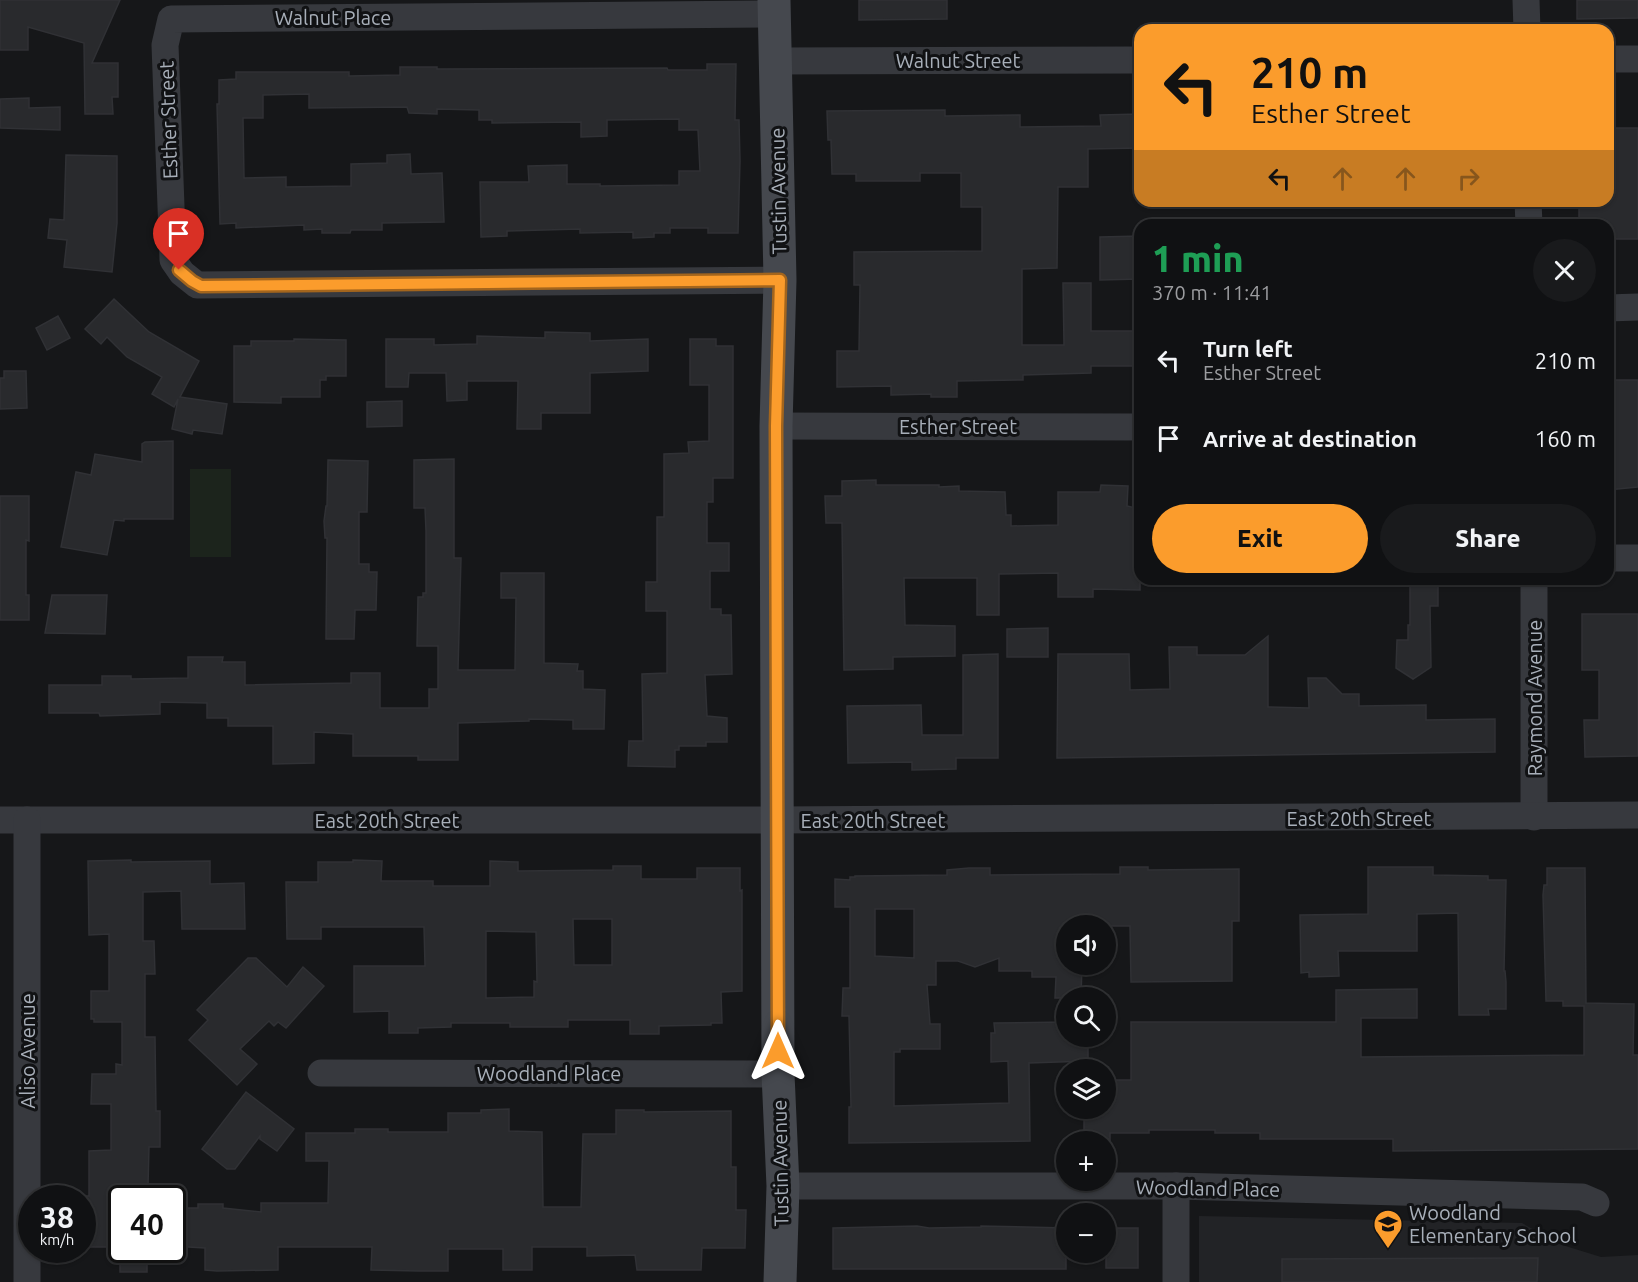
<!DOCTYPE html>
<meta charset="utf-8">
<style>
body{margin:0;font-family:Ubuntu,sans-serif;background:#191a1c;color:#f1f3f6;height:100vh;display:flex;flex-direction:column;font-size:22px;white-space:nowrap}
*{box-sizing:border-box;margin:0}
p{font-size:20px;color:#9c9da0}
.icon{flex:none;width:33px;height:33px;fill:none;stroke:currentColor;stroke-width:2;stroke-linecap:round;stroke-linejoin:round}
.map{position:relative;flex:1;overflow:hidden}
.panel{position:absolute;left:1134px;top:219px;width:480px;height:366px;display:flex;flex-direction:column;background:#101113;border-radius:18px;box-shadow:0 2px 4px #0004,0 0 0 2px #303133}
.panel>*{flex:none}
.hud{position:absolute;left:1134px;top:24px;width:480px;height:183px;border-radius:18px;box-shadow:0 2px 4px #0004,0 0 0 2px #303133;background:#fb9c2c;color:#111;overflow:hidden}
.controls{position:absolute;left:1056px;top:915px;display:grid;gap:12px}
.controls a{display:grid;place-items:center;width:60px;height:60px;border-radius:50%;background:#101113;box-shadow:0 2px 4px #0004,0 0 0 2px #303133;font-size:30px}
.speed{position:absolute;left:18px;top:1185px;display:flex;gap:12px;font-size:30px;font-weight:700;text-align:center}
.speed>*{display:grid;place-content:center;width:78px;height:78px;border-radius:50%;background:#101113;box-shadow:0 2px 4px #0004,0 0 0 2px #303133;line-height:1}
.speed small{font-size:15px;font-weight:400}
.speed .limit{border:3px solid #111;border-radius:9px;background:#fff;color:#111}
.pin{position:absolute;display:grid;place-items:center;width:51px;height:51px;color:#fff;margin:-62px -26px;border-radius:50% 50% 50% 0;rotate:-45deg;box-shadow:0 0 6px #0007}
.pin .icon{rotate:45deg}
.me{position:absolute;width:66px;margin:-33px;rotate:0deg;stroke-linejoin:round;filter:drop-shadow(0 0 4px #0008)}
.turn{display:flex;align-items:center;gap:21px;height:126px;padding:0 18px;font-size:27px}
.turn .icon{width:78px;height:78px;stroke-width:2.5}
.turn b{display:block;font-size:42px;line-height:51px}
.lanes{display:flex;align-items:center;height:57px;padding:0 18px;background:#0003;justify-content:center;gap:30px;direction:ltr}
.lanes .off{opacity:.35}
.round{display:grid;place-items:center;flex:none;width:63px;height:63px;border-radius:32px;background:#191a1c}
.summary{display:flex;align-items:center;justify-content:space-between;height:102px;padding:0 18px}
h1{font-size:36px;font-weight:800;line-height:45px;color:#1e9e55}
.action{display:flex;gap:12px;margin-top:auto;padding:12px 18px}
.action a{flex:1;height:69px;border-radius:36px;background:#fb9c2c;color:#111;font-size:24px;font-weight:800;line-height:69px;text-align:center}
.action a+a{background:#191a1c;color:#f1f3f6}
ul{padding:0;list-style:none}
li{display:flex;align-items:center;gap:18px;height:78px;padding:0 18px}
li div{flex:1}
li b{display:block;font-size:22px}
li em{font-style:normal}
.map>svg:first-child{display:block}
.built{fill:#222326}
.green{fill:#1c241c}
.building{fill:#292a2d;stroke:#303135;stroke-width:1.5;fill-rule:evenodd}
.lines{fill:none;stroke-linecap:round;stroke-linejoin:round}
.street{stroke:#37393e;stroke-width:27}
.secondary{stroke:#45484e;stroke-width:33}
.route-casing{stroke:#a3651d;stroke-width:15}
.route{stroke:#fb9c2c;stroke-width:10}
.labels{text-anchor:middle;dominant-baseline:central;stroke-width:6;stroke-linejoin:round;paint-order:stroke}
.street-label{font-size:20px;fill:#a8afb9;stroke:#111214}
.poi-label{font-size:20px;fill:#a8afb9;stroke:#111214;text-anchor:start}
</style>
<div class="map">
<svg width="1638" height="1282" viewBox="0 0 1638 1282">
<rect width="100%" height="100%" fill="#161719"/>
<path class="built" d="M1199 1216 1522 1223 1559 1244 1601 1257 1638 1255V1282H1199Z"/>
<rect class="green" x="190" y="469" width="41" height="88"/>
<g class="building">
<path d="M0 0H120L92 63H118V97H112L113 114H85L84 43 28 27V50H0Z"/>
<path d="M859 0H947V19L859 20Z"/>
<path d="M1577 0H1638V18L1577 19Z"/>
<path d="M707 64H736L735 120H739L740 161 738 233H708V228H670V233H654V237L633 238V232L580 233V229L507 231V236L481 237 480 182H529L528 166 567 165V184H600V186L679 185V171H700L698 130H679V119L607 120V136L581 137V122L492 123V120H479V110L437 109V114L409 113 407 107 309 108V94L263 95V118H243L244 178 286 177V187L351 186V164L387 163V155L410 154 411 174 442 173 444 222 382 223V230H351L350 233H322V229L304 230V225L236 228V223L220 224 217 104H219V80L236 79V72H349V76L400 75V67H437V69L667 68 668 70H707Z"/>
<path d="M29 98V108L60 107V130L0 128V99Z"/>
<path d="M945 110V116L1020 115V127L1101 126 1100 115 1140 114V148L1088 149V187H1058L1057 268 1022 269V345H1064L1063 283H1091V331H1140V366H1091V373L1023 375V380L957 381V397H931V394L891 395V386L837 387V351H859L860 285H854V252L982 251V207H961V173H920V181H856V174H832L831 140H828L827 111Z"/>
<path d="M1608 128H1638V239H1608V225H1579V201H1608Z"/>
<path d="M66 155 117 156V223L112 272 64 267 67 240 48 238 50 219 64 220Z"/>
<path d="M1140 236V279L1100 280V237Z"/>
<path d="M114 299 149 332 199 361 180 397 227 404 222 434 193 430 192 434 172 429 178 399 174 407 152 394 162 377 127 357 107 337 101 344 85 329Z"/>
<path d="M58 316 70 338 47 350 36 328Z"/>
<path d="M545 332 590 333V341L648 339V371L590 373V413H541V429H517L518 381H467V400L447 401 446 373H409L408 387H386V339H434V345L477 344V336L545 338Z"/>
<path d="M294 339 346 340V376H326V380H320V397H281V403L234 402V346H251V341H294Z"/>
<path d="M690 339H716V346H733V478H713V502H707V543H729V571H710V609H721V615H731L732 674 705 675 707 716 727 718V742H706V746H679V750H675V767L628 766 629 741H643L642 674 667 673V611H646V582H657V517H664V454L689 453 688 442 709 441V385H690Z"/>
<path d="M4 371H26L27 408 0 409V378H4Z"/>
<path d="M1608 380H1638V487L1608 490Z"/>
<path d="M402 401V426L367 427V402Z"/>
<path d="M173 441V519H124V521L114 520 107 555 61 547 76 472 91 475 95 454 142 462V444L145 442Z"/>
<path d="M454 459V558H461L458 670H515L516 598H501V573H544V663L578 664 577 671H583V689L605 690 604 729H573V720L529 719V721L458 723V760H418V756H353V734L314 732V763L273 764V726H228V718H207V703L160 702V714L100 716 99 713H49V685H102V676H131V679L188 678V657H223L222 662H245V685L351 683V673H380V708H429V689H438V646H417L418 597H423V593H426V531L425 508H414V460Z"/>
<path d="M328 460 368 461 367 512H359V564H369V572H377L376 610H355L354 639H326L327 538H325L324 521 326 506H327Z"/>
<path d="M876 480V485H939V487L959 486V491L1005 492 1006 515H1011V526L1058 525V492H1100L1101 485 1128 486 1127 506 1140 509V590L1093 589V597H1058V573L999 574V615H977V578H904L905 625 955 626V656L893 657V669L844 670 842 523H826L825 496H842V481Z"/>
<path d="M0 496H29V541L26 540V595H29V620H0Z"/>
<path d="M1410 579H1438V606H1430L1431 667 1413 679 1396 668 1397 640H1408V625H1410Z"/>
<path d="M52 595H107L105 634 45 633Z"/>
<path d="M1582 614H1638V756L1585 757 1584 720H1599V670H1582Z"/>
<path d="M1048 628V657H1007V629Z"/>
<path d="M1268 636V707L1309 708 1308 678H1326L1342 694H1359V706L1426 705V720L1495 719V752L1057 758 1058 654H1129L1130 690 1170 689 1169 647H1197V655H1245Z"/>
<path d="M998 654V758H956V769L912 770V762L848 763 847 706 921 705 922 735H963V655Z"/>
<path d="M131 860V862L210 861V884L244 883 245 929H182L181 891 143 892V941H154L155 974H145V1037H155L156 1111H160V1147H149L148 1186 126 1187 125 1198H122V1247H84V1196H89V1151L111 1150V1104H91L92 1074H116V1064L122 1065V1022H94V1019H91V991H109V934L89 935 88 861Z"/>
<path d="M353 860 382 861 381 881H433V886H490V861L518 862V871L613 870V866H641V879H697V868H740V891L742 890V991L721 992 722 1023H711V1025L659 1026V1034H630V1020H568V1027H510V1023H451V1027L418 1028V1033H389V1011L354 1012V966H425L424 927H321V939H287L286 882H318V862H353ZM573 919H612V965H574ZM486 931 536 932 537 982 534 981V997L486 998Z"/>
<path d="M1120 867H1148V870L1239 869V921H1232V981L1131 982 1130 926H1066V964H1082L1081 998H1055L1056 977H1032V971H999V958L975 967 958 961H936V985H927L930 1024H940V1049H900V1052H894V1106L1009 1103 1008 1061 991 1062V1033H995L994 1023 1066 1022V1036H1088V1061L1029 1063 1030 1141 849 1143V1107H851L849 1016H842L843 988H850V907H835V879L850 880V877H855V876L947 875V870L969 868H990V875L1120 874ZM875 909H914V958L875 956Z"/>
<path d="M1368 867H1433V875L1488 876V880H1506L1504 971H1505L1506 982V1009H1488L1489 1015H1459L1458 913 1417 914V951H1338L1339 976 1309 977V972L1301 973 1300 915 1368 914Z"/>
<path d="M1547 868H1585L1586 1003 1634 1004 1633 1055H1638V1149L1393 1151V1139H1260V1133H1215V1130H1149V1133H1110V1142H1084V1108H1106V1080H1131V1022H1336V990L1417 989V1018H1361V1057L1584 1055V1006H1563V1001H1546L1543 895 1544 885H1547Z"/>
<path d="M248 958H256L287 987 303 967 324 986 286 1028 278 1022 274 1026 269 1021 240 1049 257 1064 237 1085 189 1040 208 1020 197 1010Z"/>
<path d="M246 1092 294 1129 277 1151 260 1139V1136L235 1169H227L202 1149Z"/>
<path d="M509 1109V1131L542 1132 543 1207H581L583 1134H616V1110H644V1112L731 1111V1167H736V1210H746L745 1248H702L701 1270H637L635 1255 587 1256V1247H532V1270H503V1249H448V1271H419L371 1270 372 1247H278V1270L217 1271 205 1270V1248L172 1246V1208H198V1204H223V1208L261 1212V1203H328L329 1161H306V1133H355V1129H388V1132H448V1113H481V1110Z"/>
<path d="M917 1226 929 1228 981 1227V1226L1066 1228V1269H833V1228Z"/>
<rect x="1106" y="1228" width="32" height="40"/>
<rect x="120" y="1250" width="27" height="22"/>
<path d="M1538 1258 1537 1282H1282V1259Z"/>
</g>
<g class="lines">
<g class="street">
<path d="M1526 0 1527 30"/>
<path d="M774 14 171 19 165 45 173 260 182 273 197 285 780 280"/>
<path d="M1608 59H1638"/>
<path d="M775 61 1140 60"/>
<path d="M1528 201 1529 225"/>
<path d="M1608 308 1638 307"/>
<path d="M776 426 1140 427"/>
<path d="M1608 558H1638"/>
<path d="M1534 579V817"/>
<path d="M0 820H777L1638 815"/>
<path d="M321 1073 778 1074"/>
<path d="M783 1186H1176L1582 1197 1596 1203"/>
<path d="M1176 1186V1282"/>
<path d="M27 1282V820"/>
</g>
<path class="secondary" d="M774 0 780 280 776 426 778 1074 783 1186 780 1282"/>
</g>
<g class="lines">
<g class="route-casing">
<path id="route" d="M179 270 192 281 201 286 780 280 776 426 778 1051"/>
</g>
<use href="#route" class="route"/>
</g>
<defs>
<g id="school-pin" transform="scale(1.5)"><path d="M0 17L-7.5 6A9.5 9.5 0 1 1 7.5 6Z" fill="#fb9c2c" stroke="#111214"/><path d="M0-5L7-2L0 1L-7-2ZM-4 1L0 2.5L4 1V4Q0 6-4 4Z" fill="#111"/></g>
</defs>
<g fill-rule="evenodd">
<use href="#school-pin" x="1388" y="1224"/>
</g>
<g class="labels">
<g class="street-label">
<text x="333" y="17">Walnut Place</text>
<text x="958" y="60">Walnut Street</text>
<text transform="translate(168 120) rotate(-92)">Esther Street</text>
<text transform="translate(778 191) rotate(-91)">Tustin Avenue</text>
<text x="958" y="426">Esther Street</text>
<text transform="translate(1534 698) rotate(-90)">Raymond Avenue</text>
<text x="1359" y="818">East 20th Street</text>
<text x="387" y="820">East 20th Street</text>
<text x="873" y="820">East 20th Street</text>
<text transform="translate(27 1051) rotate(-90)">Aliso Avenue</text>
<text x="549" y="1073">Woodland Place</text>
<text transform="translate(780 1163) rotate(-91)">Tustin Avenue</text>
<text transform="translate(1208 1188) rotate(1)">Woodland Place</text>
</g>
<g class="poi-label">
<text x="1409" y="1212">Woodland<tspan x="1409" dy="23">Elementary School</tspan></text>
</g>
</g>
</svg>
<div class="controls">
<a><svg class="icon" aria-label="sound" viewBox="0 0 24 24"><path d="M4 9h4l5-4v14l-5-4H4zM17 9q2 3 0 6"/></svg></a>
<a><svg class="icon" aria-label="search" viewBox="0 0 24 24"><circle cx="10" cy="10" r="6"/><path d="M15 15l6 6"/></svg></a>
<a><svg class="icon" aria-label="layers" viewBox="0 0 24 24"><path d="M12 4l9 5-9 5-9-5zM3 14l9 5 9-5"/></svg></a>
<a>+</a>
<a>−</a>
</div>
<div class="speed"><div>38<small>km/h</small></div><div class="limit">40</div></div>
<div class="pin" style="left:179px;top:270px;background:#d93025"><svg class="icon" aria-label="arrive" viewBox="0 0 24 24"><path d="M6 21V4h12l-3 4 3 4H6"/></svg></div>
<svg class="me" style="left:778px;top:1051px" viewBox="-20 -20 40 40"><path d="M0-17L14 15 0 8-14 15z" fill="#fb9c2c" stroke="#fff" stroke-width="4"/></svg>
<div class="hud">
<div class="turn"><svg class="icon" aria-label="left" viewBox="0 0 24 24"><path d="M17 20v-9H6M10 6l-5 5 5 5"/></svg><div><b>210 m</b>Esther Street</div></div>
<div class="lanes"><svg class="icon" aria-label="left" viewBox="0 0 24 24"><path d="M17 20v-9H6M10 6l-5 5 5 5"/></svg><svg class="icon off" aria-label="ahead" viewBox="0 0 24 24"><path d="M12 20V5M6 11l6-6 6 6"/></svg><svg class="icon off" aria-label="ahead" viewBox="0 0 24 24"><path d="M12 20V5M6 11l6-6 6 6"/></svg><svg class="icon off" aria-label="right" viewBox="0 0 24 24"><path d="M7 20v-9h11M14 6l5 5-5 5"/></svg></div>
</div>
<section class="panel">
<div class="summary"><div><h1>1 min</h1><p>370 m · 11:41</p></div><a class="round"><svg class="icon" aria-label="close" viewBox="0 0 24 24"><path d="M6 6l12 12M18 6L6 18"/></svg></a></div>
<ul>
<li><svg class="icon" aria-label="left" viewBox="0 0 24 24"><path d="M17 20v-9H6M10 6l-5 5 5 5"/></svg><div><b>Turn left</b><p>Esther Street</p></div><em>210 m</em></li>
<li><svg class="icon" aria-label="arrive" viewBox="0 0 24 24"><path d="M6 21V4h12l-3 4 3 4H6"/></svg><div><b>Arrive at destination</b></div><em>160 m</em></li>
</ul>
<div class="action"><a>Exit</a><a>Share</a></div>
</section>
</div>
